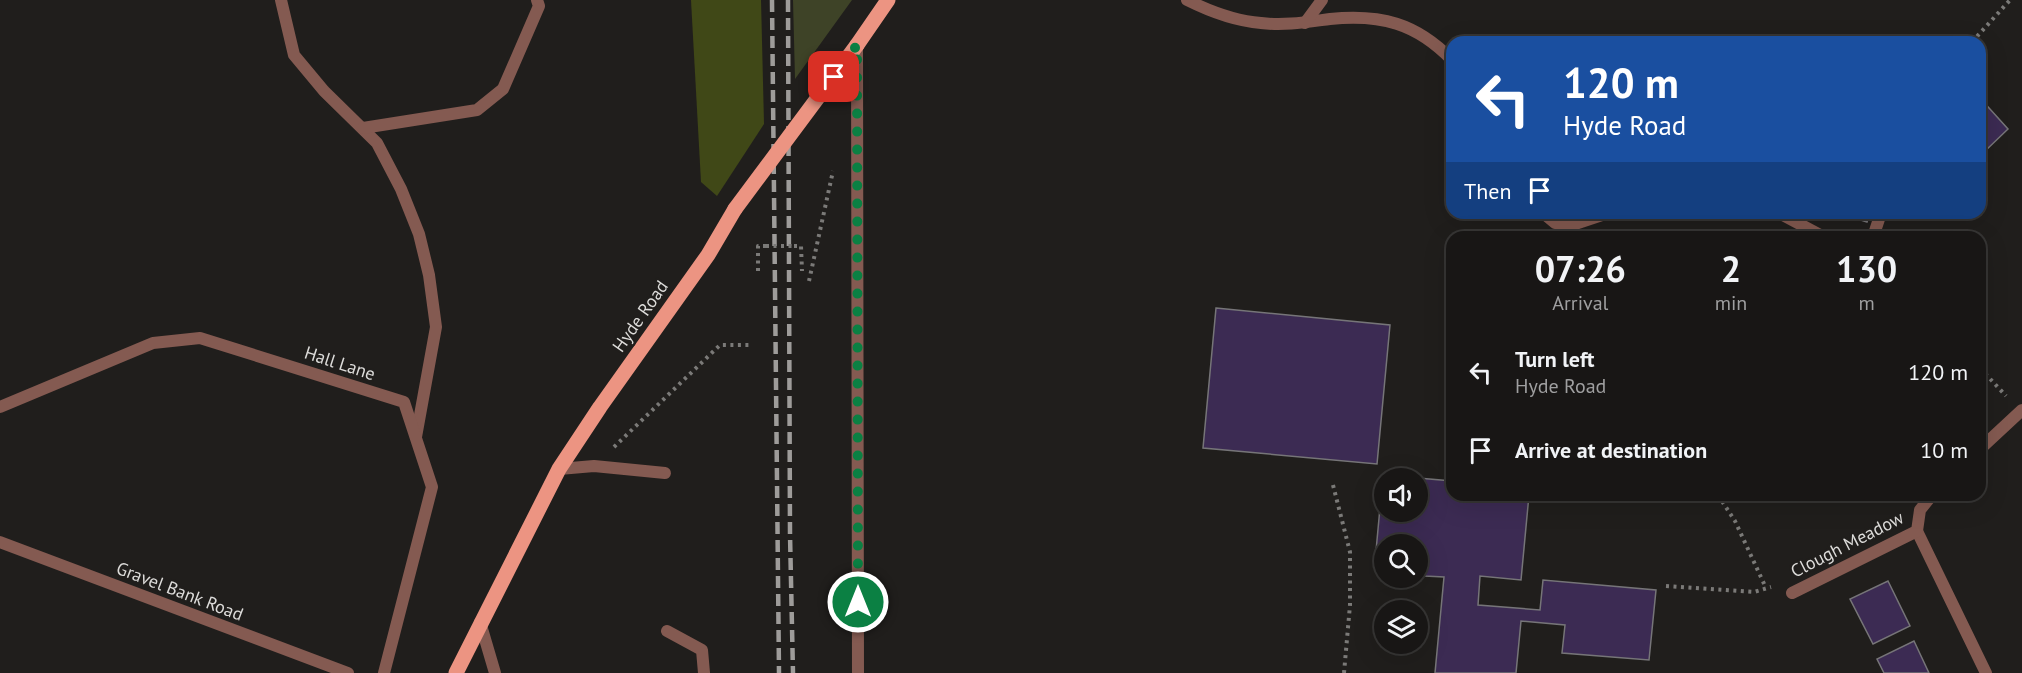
<!DOCTYPE html>
<style>
body{margin:0;font-family:"PT Sans",sans-serif;background:#211f1e;color:#f1f3f6;height:100vh;display:flex;flex-direction:column;font-size:22px;white-space:nowrap}
*{box-sizing:border-box;margin:0}
p{font-size:20px;color:#9f9fa0}
.icon{flex:none;width:33px;height:33px;fill:none;stroke:currentColor;stroke-width:2;stroke-linecap:round;stroke-linejoin:round}
.map{position:relative;flex:1;overflow:hidden}
.panel{position:absolute;left:1446px;top:231px;width:540px;height:270px;display:flex;flex-direction:column;background:#181615;border-radius:18px;box-shadow:0 6px 24px #0002,0 0 0 2px #363534}
.panel>*{flex:none}
.top-card{position:absolute;left:1446px;top:36px;width:540px;height:183px;border-radius:18px;box-shadow:0 6px 24px #0002,0 0 0 2px #363534;background:#1a4fa0;color:#fff;overflow:hidden}
.fabs{position:absolute;left:1374px;top:468px;display:grid;gap:12px}
.fabs a{display:grid;place-items:center;width:54px;height:54px;border-radius:50%;background:#181615;box-shadow:0 6px 24px #0002,0 0 0 2px #363534;font-size:30px}
.pin{position:absolute;display:grid;place-items:center;width:51px;height:51px;color:#fff;margin:-26px;border-radius:12px;box-shadow:0 3px 9px #0006}
.me{position:absolute;width:66px;margin:-33px;rotate:0deg;stroke-linejoin:round;filter:drop-shadow(0 0 4px #0008)}
.turn{display:flex;align-items:center;gap:21px;height:126px;padding:0 18px;font-size:27px}
.turn .icon{width:78px;height:78px;stroke-width:2.5}
.turn b{display:block;font-size:42px;line-height:51px}
.then{display:flex;align-items:center;height:57px;padding:0 18px;background:#0003;gap:12px;font-size:22px}
.eta{display:flex;justify-content:space-evenly;align-items:center;height:102px;text-align:center}
.eta b{font-size:36px;font-weight:700;line-height:42px}
ul{padding:0;list-style:none}
li{display:flex;align-items:center;gap:18px;height:78px;padding:0 18px}
li div{flex:1}
li b{display:block;font-size:22px}
li em{font-style:normal}
.map>svg:first-child{display:block}
.green{fill:#3e4327}
.forest{fill:#404817}
.building{fill:#3c2b53;stroke:#767578;stroke-width:1.5;fill-rule:evenodd}
.lines{fill:none;stroke-linecap:round;stroke-linejoin:round}
.path{stroke:#7b7a78;stroke-width:4;stroke-dasharray:3 4.5;stroke-linecap:butt}
.lane{stroke:#845a51;stroke-width:12}
.street{stroke:#845a51;stroke-width:12}
.primary{stroke:#ec9482;stroke-width:15}
.rail{stroke:#9e9c9a;stroke-width:4.5;stroke-dasharray:12 6;stroke-linecap:butt}
.path-bridge{stroke:#7b7a78;stroke-width:4;stroke-dasharray:3 4.5;stroke-linecap:butt}
.primary-bridge{stroke:#ec9482;stroke-width:15}
.route{stroke:#0b8043;stroke-width:10;stroke-dasharray:0 18}
.labels{text-anchor:middle;dominant-baseline:central;stroke-width:4.5;stroke-linejoin:round;paint-order:stroke}
.street-label{font-size:18px;fill:#dddcda;stroke:#201e1c}
</style>
<div class="map">
<svg width="2022" height="673" viewBox="0 0 2022 673">
<rect width="100%" height="100%" fill="#201e1c"/>
<path class="green" d="M793 0H852L795 79Z"/>
<path class="forest" d="M691 0H761L764 124 717 196 701 182Z"/>
<g class="building">
<path d="M1980 98 2008 129 1983 153 1980 150Z"/>
<path d="M1839 213H1870L1867 222Z"/>
<path d="M1216 308 1390 325 1377 464 1203 448Z"/>
<path d="M1383 475 1452 481V495H1529L1521 580 1480 576 1478 605 1540 610 1543 580 1656 590 1649 660 1562 653 1565 625 1521 621 1516 673H1435L1444 577 1425 576 1427 555 1418 554V544H1384V551H1376ZM1384 478H1418V512H1384Z"/>
<path d="M1888 581 1910 626 1873 644 1850 599Z"/>
<path d="M1914 641 1929 673H1884L1877 659Z"/>
</g>
<g class="lines">
<g class="path">
<path d="M1972 42 2010 0"/>
<path d="M794 246H801L802 271"/>
<path d="M758 271V246H766"/>
<path d="M809 281 833 171"/>
<path d="M1980 368 2006 396"/>
<path d="M614 447 720 345H752"/>
<path d="M1333 485 1350 552V605L1344 673"/>
<path d="M1718 495 1735 521 1766 588"/>
<path d="M1666 586 1754 592 1771 587"/>
</g>
<g class="lane">
<path d="M281 0 294 55 324 91 377 143 401 189 419 234 429 275 436 327 416 437"/>
<path d="M363 128 477 110 503 89 539 6 537 0"/>
<path d="M559 469 594 466 665 473"/>
</g>
<g class="street">
<path d="M1187 0C1211 12 1234 21 1261 23 1284 26 1307 22 1330 19 1381 14 1416 23 1452 60"/>
<path d="M1305 23 1322 0"/>
<path d="M857 45 858 673"/>
<path d="M1543 213 1555 223 1575 224 1608 213"/>
<path d="M1779 213 1824 237"/>
<path d="M1873 237 1881 213"/>
<path d="M0 407 153 343 200 338 404 402 432 487 384 673"/>
<path d="M1980 449 2022 410"/>
<path d="M1917 531 1986 673"/>
<path d="M0 542 348 673"/>
<path d="M1792 593 1917 531 1920 510 1932 495"/>
<path d="M480 622 495 673"/>
<path d="M667 631 702 650 704 673"/>
</g>
<g class="primary">
<path d="M857 45 888 0"/>
<path d="M456 673 559 469 600 407 708 255 735 209"/>
</g>
<g class="rail">
<path d="M772 0 779 673"/>
<path d="M788 0 790 534 793 673"/>
</g>
<path class="path-bridge" d="M766 246H794"/>
<path class="primary-bridge" d="M735 209 857 45"/>
</g>
<g class="lines">
<path class="route" d="M834 77 857 45 858 602"/>
</g>
<g class="labels">
<g class="street-label">
<text transform="translate(640 316) rotate(-55)">Hyde Road</text>
<text transform="translate(340 363) rotate(18)">Hall Lane</text>
<text transform="translate(1847 544) rotate(-27)">Clough Meadow</text>
<text transform="translate(180 591) rotate(21)">Gravel Bank Road</text>
</g>
</g>
</svg>
<div class="fabs">
<a><svg class="icon" aria-label="sound" viewBox="0 0 24 24"><path d="M4 9h4l5-4v14l-5-4H4zM17 9q2 3 0 6"/></svg></a>
<a><svg class="icon" aria-label="search" viewBox="0 0 24 24"><circle cx="10" cy="10" r="6"/><path d="M15 15l6 6"/></svg></a>
<a><svg class="icon" aria-label="layers" viewBox="0 0 24 24"><path d="M12 4l9 5-9 5-9-5zM3 14l9 5 9-5"/></svg></a>
</div>
<div class="pin" style="left:834px;top:77px;background:#d93025"><svg class="icon" aria-label="arrive" viewBox="0 0 24 24"><path d="M6 21V4h12l-3 4 3 4H6"/></svg></div>
<svg class="me" style="left:858px;top:602px" viewBox="-20 -20 40 40"><circle r="17" fill="#0b8043" stroke="#fff" stroke-width="3"/><path d="M0-11L8 9 0 5-8 9z" fill="#fff"/></svg>
<div class="top-card">
<div class="turn"><svg class="icon" aria-label="left" viewBox="0 0 24 24"><path d="M17 20v-9H6M10 6l-5 5 5 5"/></svg><div><b>120 m</b>Hyde Road</div></div>
<div class="then">Then<svg class="icon" aria-label="arrive" viewBox="0 0 24 24"><path d="M6 21V4h12l-3 4 3 4H6"/></svg></div>
</div>
<section class="panel">
<div class="eta">
<div><b>07:26</b><p>Arrival</p></div>
<div><b>2</b><p>min</p></div>
<div><b>130</b><p>m</p></div>
</div>
<ul>
<li><svg class="icon" aria-label="left" viewBox="0 0 24 24"><path d="M17 20v-9H6M10 6l-5 5 5 5"/></svg><div><b>Turn left</b><p>Hyde Road</p></div><em>120 m</em></li>
<li><svg class="icon" aria-label="arrive" viewBox="0 0 24 24"><path d="M6 21V4h12l-3 4 3 4H6"/></svg><div><b>Arrive at destination</b></div><em>10 m</em></li>
</ul>
</section>
</div>
